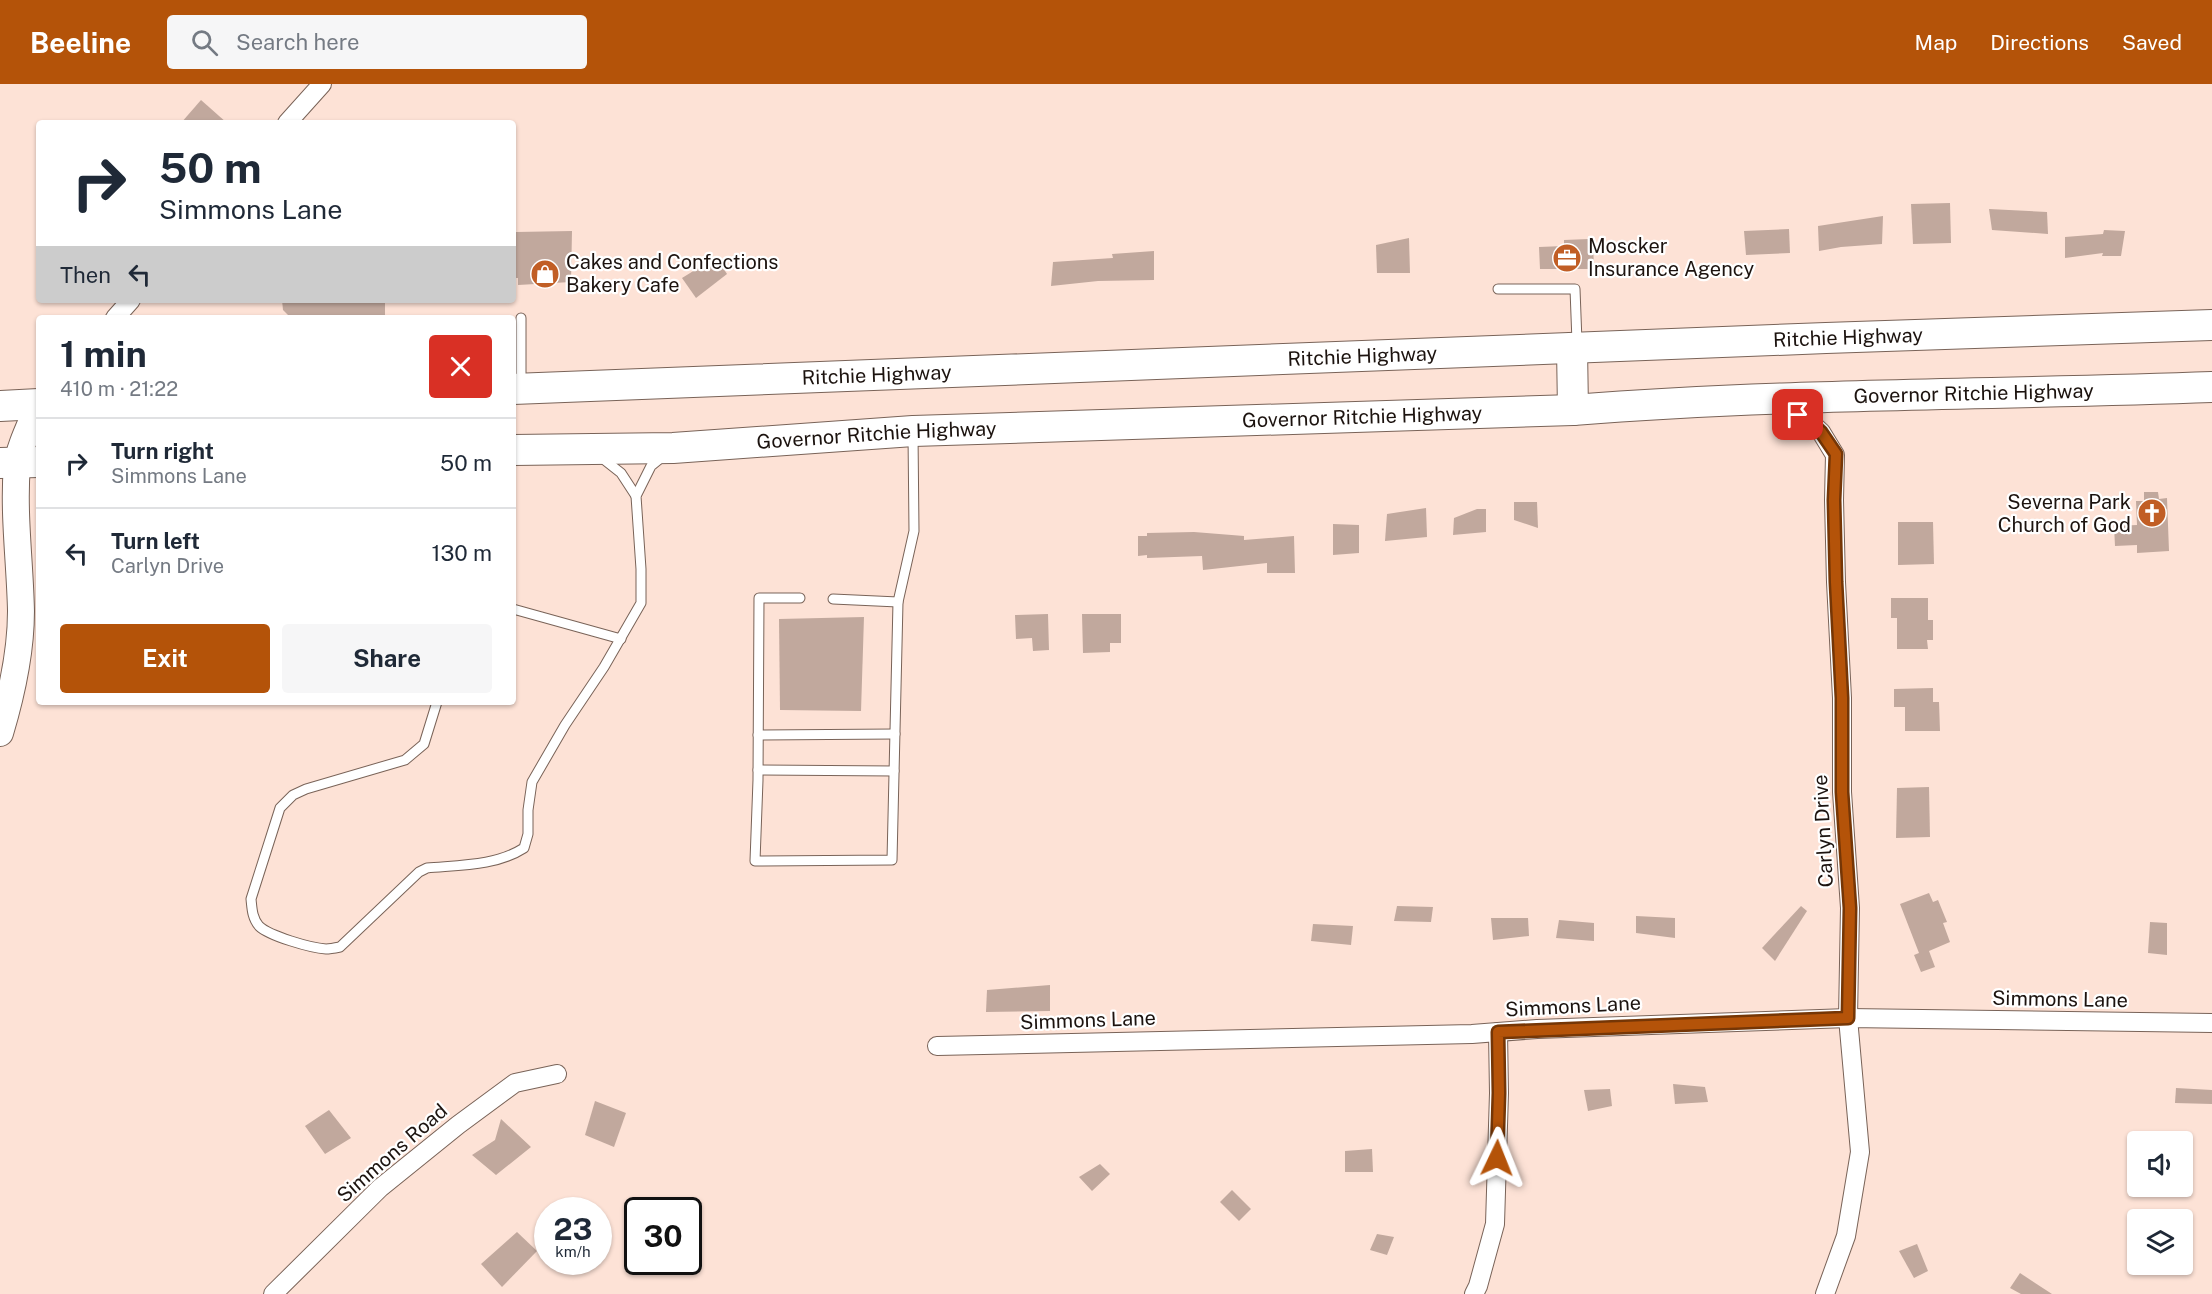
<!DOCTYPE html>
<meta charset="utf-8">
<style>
body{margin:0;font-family:"Public Sans",sans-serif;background:#f6f6f7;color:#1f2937;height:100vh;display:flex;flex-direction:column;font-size:22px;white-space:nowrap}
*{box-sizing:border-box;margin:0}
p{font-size:20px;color:#747a83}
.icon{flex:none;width:33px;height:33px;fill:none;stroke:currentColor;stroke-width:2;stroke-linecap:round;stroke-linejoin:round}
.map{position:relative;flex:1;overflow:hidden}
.details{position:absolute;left:36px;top:231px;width:480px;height:390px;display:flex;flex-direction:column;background:#fff;border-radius:6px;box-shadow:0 2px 4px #0004}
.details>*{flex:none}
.banner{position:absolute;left:36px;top:36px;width:480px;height:183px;border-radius:6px;box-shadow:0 2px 4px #0004;background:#fff;color:#1f2937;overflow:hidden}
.fabs{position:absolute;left:2127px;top:1047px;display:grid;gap:12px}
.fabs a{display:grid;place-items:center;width:66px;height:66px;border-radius:6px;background:#fff;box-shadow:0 2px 4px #0004;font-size:30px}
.speed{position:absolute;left:534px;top:1113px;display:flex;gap:12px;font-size:30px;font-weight:700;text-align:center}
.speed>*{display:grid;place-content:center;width:78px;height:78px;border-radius:50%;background:#fff;box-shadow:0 2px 4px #0004;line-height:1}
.speed small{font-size:15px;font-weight:400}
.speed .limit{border:3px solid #111;border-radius:9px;background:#fff;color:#111}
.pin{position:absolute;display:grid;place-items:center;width:51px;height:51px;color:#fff;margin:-26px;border-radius:12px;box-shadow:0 3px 9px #0006}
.me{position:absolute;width:66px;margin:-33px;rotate:2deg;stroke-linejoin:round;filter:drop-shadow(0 0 4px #0008)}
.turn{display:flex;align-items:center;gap:21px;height:126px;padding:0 24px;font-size:27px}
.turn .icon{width:78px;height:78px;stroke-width:2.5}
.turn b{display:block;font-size:42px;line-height:51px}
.then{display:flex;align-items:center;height:57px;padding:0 24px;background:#0003;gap:12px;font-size:22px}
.round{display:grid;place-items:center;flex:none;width:63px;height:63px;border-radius:6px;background:#f6f6f7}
.summary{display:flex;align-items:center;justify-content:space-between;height:102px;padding:0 24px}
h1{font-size:36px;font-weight:700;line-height:45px}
.primary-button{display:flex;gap:12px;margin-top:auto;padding:12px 24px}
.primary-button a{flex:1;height:69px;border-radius:6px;background:#b45309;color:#fff;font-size:24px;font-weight:700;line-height:69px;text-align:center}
.primary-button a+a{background:#f6f6f7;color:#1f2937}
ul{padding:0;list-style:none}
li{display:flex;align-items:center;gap:18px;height:90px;padding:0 24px;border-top:2px solid #e0e1e3}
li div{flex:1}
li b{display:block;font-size:22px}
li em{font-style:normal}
header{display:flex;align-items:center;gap:36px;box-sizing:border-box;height:84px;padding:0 30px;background:#b45309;color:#fff}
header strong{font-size:28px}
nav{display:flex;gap:33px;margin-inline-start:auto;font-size:21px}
.search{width:420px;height:54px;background:#f6f6f7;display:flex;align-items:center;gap:15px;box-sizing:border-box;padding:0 21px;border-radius:6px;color:#747a83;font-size:22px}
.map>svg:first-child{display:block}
.building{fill:#c1a89d}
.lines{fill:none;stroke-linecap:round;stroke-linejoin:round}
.service-casing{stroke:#796358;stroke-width:11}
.minor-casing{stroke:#796358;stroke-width:20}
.secondary-casing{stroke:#796358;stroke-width:28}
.trunk-casing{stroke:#796358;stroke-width:32}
.service{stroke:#fff;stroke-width:9}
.minor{stroke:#fff;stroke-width:18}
.secondary{stroke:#fff;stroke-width:26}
.trunk{stroke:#fff;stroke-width:30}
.route-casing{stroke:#753606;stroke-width:15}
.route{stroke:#b45309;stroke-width:10}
.labels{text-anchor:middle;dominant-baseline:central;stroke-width:4.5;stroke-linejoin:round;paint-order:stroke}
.poi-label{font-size:20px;fill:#1c130f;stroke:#fff;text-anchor:start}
.street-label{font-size:20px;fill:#1c130f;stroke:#fff}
</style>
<header>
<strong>Beeline</strong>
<div class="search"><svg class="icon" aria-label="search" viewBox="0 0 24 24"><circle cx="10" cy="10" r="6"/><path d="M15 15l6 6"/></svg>Search here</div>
<nav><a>Map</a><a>Directions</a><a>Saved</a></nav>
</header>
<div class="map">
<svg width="2212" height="1210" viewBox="0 0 2212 1210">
<rect width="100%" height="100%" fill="#fde2d6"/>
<g class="building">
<path d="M201 16 227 39H181Z"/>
<path d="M1950 119 1951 159 1913 160 1911 120Z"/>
<path d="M1989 125 2047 128 2048 150 1992 146Z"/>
<path d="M1883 132 1882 160 1841 163 1819 167 1818 142Z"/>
<path d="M1789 145 1790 169 1746 171 1744 147Z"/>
<path d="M2104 146 2125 147 2121 172H2102L2103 169 2065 174V153L2103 150Z"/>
<path d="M572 147 571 198 518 201V194H513V154H516V148Z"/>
<path d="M1409 154 1410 189H1377L1376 161Z"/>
<path d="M1589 155V159H1593L1594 185H1540L1539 163 1564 162V156Z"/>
<path d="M1154 167V196L1098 197 1051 202 1053 178 1113 174 1112 170Z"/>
<path d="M716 173 727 190 696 214 682 194Z"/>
<path d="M282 216H385V234H291L283 226Z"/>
<path d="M2144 408H2158L2159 415 2167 414 2169 467 2137 469V461L2115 462 2114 442 2137 441 2136 417H2144Z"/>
<path d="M1514 418H1537L1538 444 1514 436Z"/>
<path d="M1426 424 1427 453 1385 457 1387 430Z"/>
<path d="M1477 425H1486V448L1453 451 1454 434Z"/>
<path d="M1898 438H1933L1934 480 1898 481Z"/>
<path d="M1333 440 1359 441V469L1333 471Z"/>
<path d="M1194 448 1244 452V456L1294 452 1295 489H1267V479L1203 486 1202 472 1147 474V471L1138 472V452H1147V449Z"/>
<path d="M1891 514H1928V536H1933V556H1927L1928 565H1897V534H1891Z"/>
<path d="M1048 530 1049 566 1033 567 1032 554 1016 555 1015 531Z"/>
<path d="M1082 530H1121V559H1110V568L1083 569Z"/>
<path d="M864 533 861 627 780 626 779 535Z"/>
<path d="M1933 604V618H1939L1940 647H1905V623H1894V605Z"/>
<path d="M1929 703 1930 753 1896 754 1897 704Z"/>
<path d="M1929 809 1933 818 1938 816 1947 838 1943 839 1950 858 1929 867 1935 883 1921 888 1914 871 1919 869 1900 820Z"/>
<path d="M1397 822 1433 823 1431 838 1394 837Z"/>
<path d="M1801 822 1807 827 1775 877 1762 864Z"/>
<path d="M1636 832 1675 834V854L1636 849Z"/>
<path d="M1491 834H1528L1529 852 1493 856Z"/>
<path d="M1559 836 1594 839V857L1556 854Z"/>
<path d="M2150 838 2167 839V871L2148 869Z"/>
<path d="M1313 840 1353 842 1351 861 1311 857Z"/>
<path d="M1050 901V927L986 928 987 906Z"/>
<path d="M1673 1000 1705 1003 1708 1018 1675 1020Z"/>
<path d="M2176 1004 2212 1006V1020L2175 1019Z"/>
<path d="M1610 1005 1612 1022 1588 1027 1584 1006Z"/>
<path d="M595 1017 626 1029 614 1063 585 1051Z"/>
<path d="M329 1026 351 1054 325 1070 305 1042Z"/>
<path d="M501 1035 531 1063 496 1091 472 1071 495 1056Z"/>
<path d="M1372 1065 1373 1088H1345V1067Z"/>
<path d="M1100 1080 1110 1090 1092 1107 1079 1093Z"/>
<path d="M1232 1106 1251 1125 1239 1137 1220 1118Z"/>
<path d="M517 1148 537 1167 502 1203 481 1180Z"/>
<path d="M1377 1150 1394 1153 1387 1171 1370 1166Z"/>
<path d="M1917 1160 1928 1187 1914 1194 1899 1167Z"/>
<path d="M2020 1189 2052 1210H2021L2010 1204Z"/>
</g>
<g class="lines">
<g class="service-casing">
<g id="service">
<path d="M1498 205H1575L1577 258"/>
<path d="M521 234V301"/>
<path d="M602 374 621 389 636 412"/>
<path d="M800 514H759L758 696 755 777 892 776 898 518 914 447 913 350"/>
<path d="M833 515 898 518"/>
<path d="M513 525 621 555"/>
<path d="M437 618 424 660 405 676 306 705 293 711 280 724 251 815C252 824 252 834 259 842 269 852 311 864 326 865 330 865 335 864 340 863L419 788 427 784C459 781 496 782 524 764L528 750V726L532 698 565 641 604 583 641 519V485L636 412 651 382 662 373"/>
<path d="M758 651 895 650"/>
<path d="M758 686 894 687"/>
</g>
</g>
<g class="minor-casing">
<g id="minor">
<path d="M287 39 322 0"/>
<path d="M115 234 131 216"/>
<path d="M1774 319 1809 337 1821 348 1835 371 1834 416 1836 498 1842 614V708L1850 824 1848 934 1860 1068 1846 1152 1825 1210"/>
<path d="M937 962 1472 950 1537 945 1848 934 2212 939"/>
<path d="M273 1210 380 1104 458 1041 515 999 557 990"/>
<path d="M1474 1210 1478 1202 1495 1140 1499 1009 1498 948"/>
</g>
</g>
<g class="secondary-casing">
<path id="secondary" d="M0 649C12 609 21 569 21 527 20 479 13 429 17 381 19 363 32 338 39 320"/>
</g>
<g class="trunk-casing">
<g id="trunk">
<path d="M1572 264 1573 326"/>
<path id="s1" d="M513 305 1826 254 2212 241"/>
<path d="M0 322 39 320"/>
<path id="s2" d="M513 366 673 364 913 347 1573 326C1786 309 1999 311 2212 303"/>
<path d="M0 379 39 378"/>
</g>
</g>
<use href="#service" class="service"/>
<use href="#minor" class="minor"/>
<use href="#secondary" class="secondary"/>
<use href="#trunk" class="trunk"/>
</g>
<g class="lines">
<g class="route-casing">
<path id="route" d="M1497 1074 1499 1009 1498 948 1848 934 1850 824 1842 708V614L1836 498 1834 416 1836 370 1821 348 1809 337 1798 331"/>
</g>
<use href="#route" class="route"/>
</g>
<defs>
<g id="office-disc" transform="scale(1.5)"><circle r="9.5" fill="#c15e25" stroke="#fff"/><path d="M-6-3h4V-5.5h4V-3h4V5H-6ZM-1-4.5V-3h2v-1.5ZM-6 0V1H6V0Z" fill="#fff"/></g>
<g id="shop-disc" transform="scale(1.5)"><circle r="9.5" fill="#c15e25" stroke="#fff"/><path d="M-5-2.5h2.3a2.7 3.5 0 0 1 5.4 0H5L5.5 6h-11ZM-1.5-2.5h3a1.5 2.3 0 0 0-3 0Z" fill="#fff"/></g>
<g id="church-disc" transform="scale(1.5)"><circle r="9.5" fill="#c15e25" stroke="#fff"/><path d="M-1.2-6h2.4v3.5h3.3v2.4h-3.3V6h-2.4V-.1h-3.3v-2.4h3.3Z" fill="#fff"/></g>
</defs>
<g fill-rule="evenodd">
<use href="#office-disc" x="1567" y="174"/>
<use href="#shop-disc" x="545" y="190"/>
<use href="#church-disc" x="2152" y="429"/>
</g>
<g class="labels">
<g class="poi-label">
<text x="1588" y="162">Moscker<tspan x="1588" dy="23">Insurance Agency</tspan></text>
<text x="566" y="178">Cakes and Confections<tspan x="566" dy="23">Bakery Cafe</tspan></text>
<text x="2131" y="418" text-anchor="end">Severna Park<tspan x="2131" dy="23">Church of God</tspan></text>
</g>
<g class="street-label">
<text stroke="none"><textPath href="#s1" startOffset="1336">Ritchie Highway</textPath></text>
<text stroke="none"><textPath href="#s1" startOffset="850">Ritchie Highway</textPath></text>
<text stroke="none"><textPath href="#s1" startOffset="364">Ritchie Highway</textPath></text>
<text stroke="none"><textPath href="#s2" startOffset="1462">Governor Ritchie Highway</textPath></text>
<text stroke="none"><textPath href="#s2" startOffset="850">Governor Ritchie Highway</textPath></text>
<text stroke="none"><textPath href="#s2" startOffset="364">Governor Ritchie Highway</textPath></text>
<text transform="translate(1823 747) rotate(-93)">Carlyn Drive</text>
<text transform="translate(2060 915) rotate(1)">Simmons Lane</text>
<text transform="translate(1573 922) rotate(-3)">Simmons Lane</text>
<text transform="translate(1088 936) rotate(-2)">Simmons Lane</text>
<text transform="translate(392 1069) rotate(-41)">Simmons Road</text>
</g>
</g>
</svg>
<div class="fabs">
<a><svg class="icon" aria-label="sound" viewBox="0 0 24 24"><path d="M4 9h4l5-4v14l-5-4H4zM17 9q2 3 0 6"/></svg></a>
<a><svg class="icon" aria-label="layers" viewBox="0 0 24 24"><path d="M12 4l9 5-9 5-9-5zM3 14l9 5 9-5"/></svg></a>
</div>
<div class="speed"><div>23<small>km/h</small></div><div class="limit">30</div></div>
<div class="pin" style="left:1798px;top:331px;background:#d93025"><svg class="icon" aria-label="arrive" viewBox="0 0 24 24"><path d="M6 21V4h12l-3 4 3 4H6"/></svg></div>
<svg class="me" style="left:1497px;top:1074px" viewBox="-20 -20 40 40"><path d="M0-17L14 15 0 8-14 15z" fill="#b45309" stroke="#fff" stroke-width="4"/></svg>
<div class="banner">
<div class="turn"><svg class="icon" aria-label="right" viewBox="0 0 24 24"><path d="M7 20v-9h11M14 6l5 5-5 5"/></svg><div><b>50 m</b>Simmons Lane</div></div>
<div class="then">Then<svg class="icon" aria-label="left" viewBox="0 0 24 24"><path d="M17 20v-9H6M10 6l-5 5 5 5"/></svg></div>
</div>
<section class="details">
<div class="summary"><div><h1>1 min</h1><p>410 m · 21:22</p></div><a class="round" style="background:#d93025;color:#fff"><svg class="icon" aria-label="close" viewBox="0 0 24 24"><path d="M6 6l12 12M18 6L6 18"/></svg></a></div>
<ul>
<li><svg class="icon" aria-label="right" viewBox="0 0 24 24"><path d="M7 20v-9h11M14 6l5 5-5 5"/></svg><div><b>Turn right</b><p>Simmons Lane</p></div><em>50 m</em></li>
<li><svg class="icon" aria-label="left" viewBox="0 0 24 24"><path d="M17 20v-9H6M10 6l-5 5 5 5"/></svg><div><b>Turn left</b><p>Carlyn Drive</p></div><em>130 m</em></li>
</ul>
<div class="primary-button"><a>Exit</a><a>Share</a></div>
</section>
</div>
